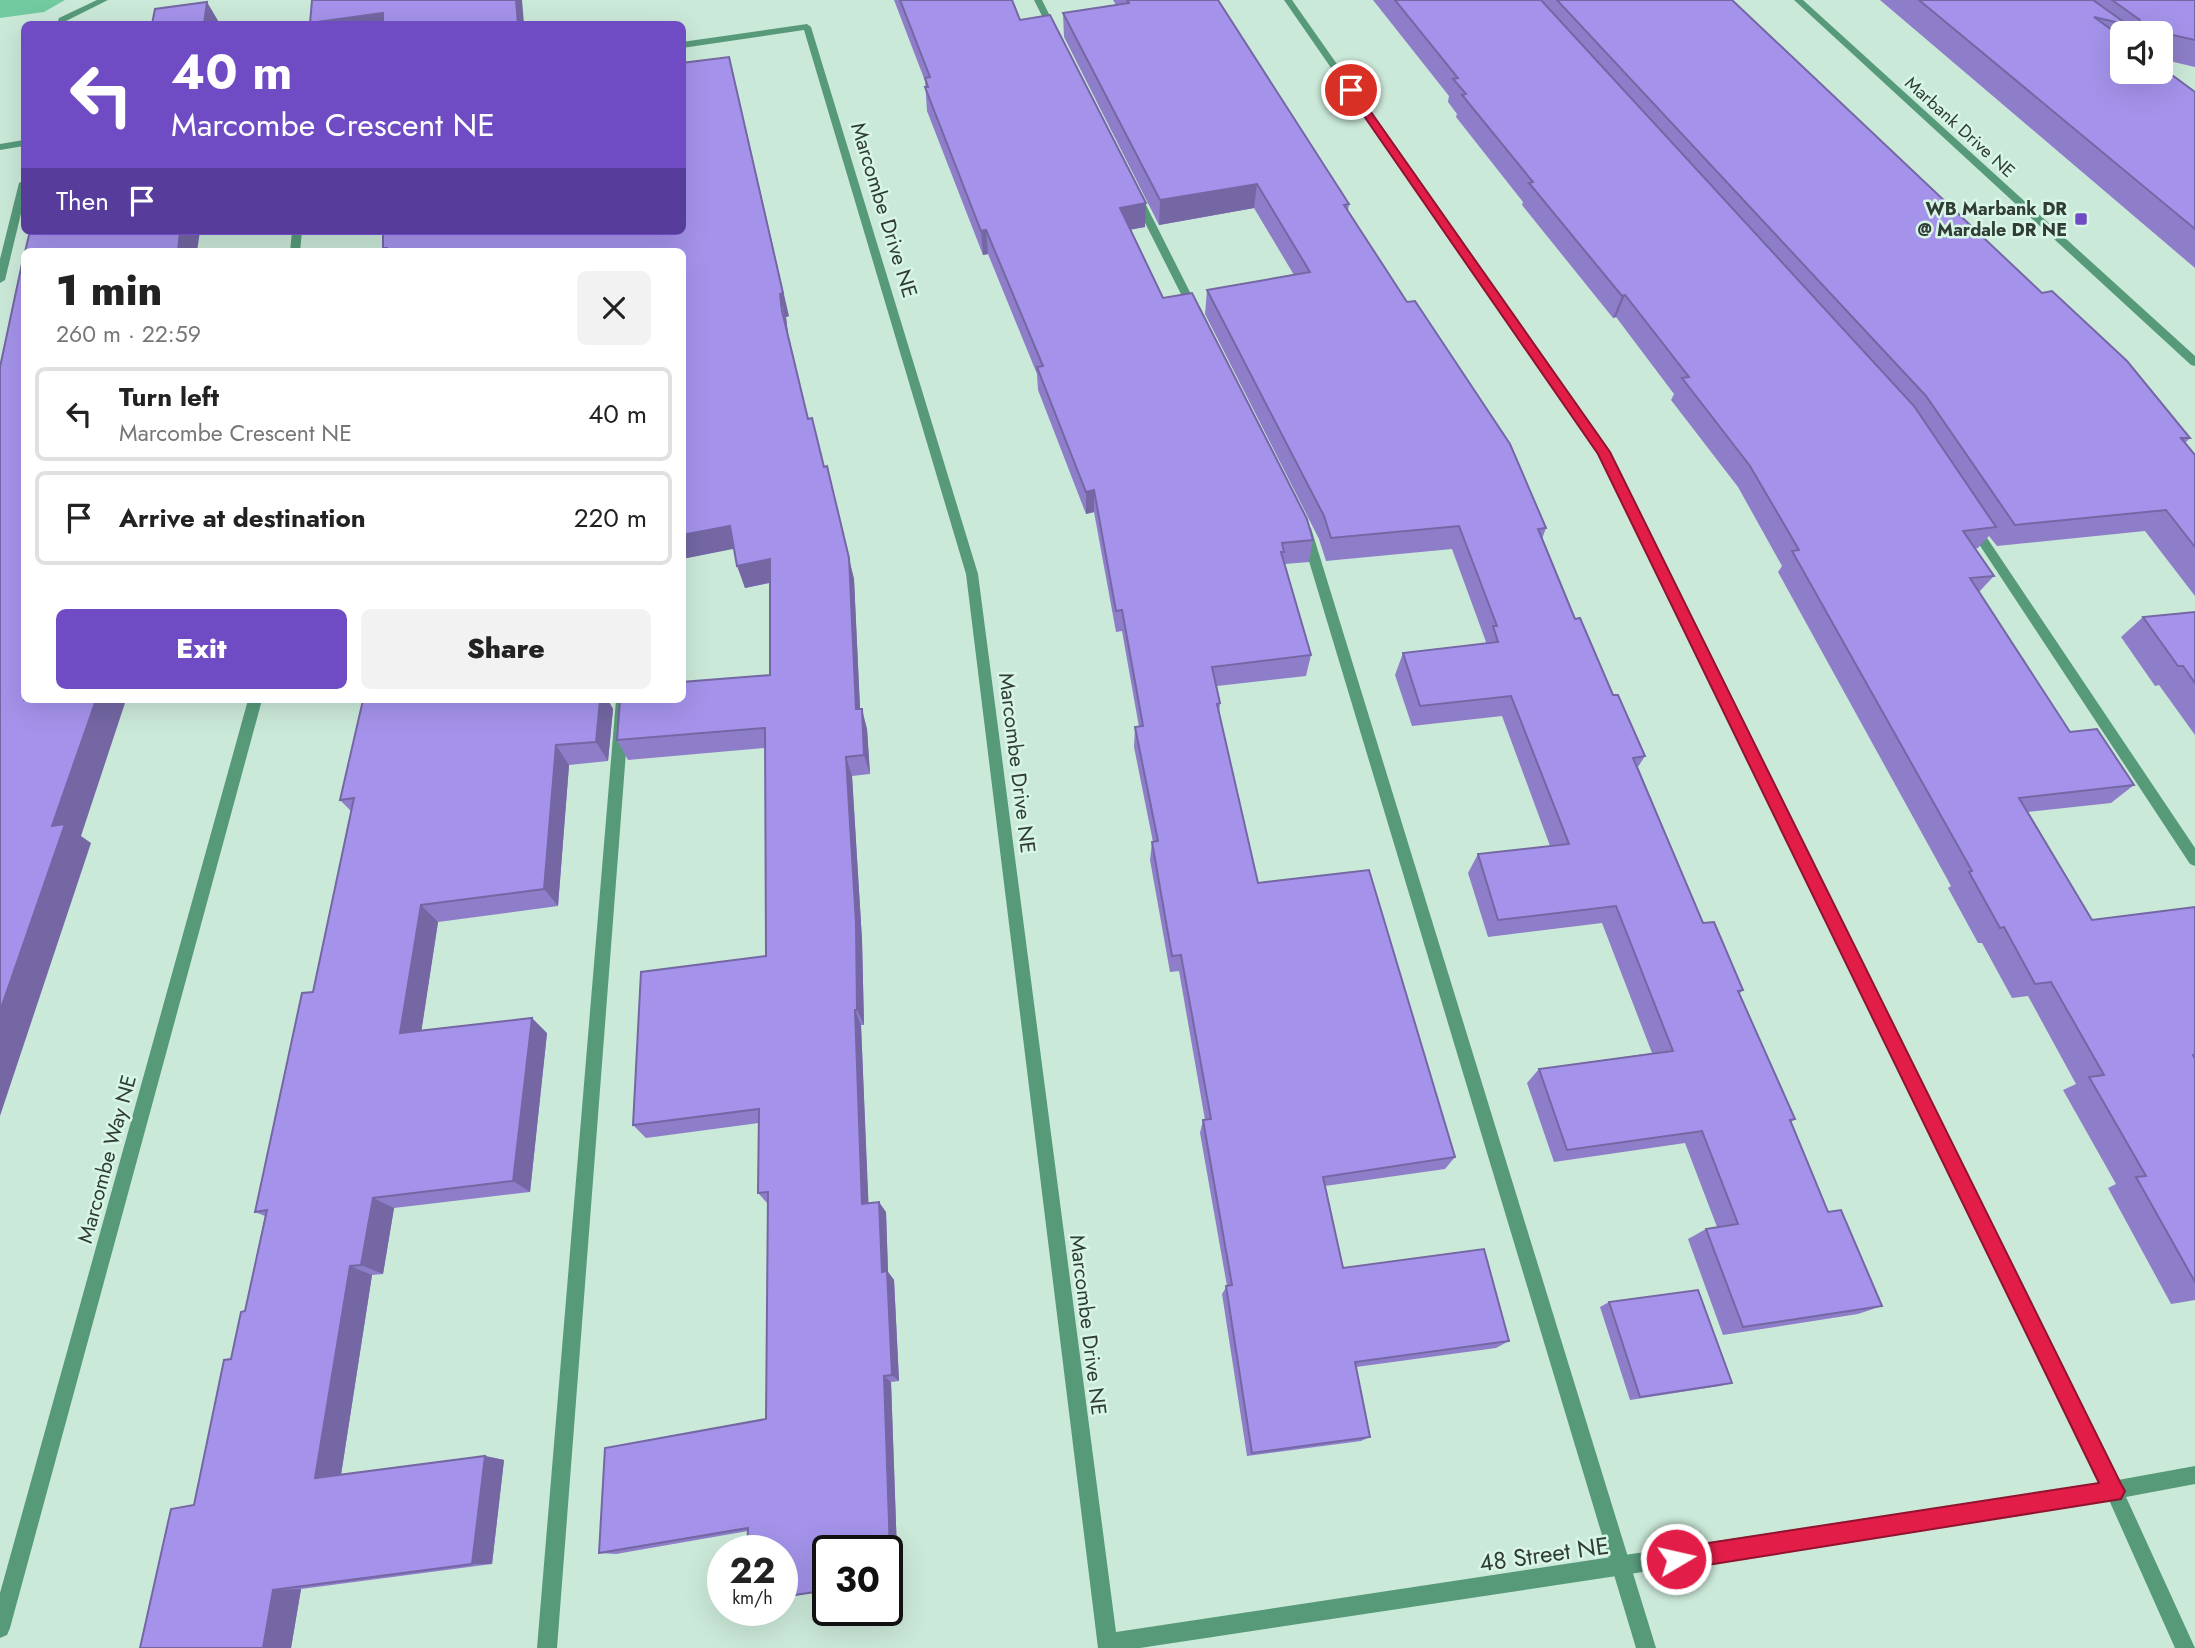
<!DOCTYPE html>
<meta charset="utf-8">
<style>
body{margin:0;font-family:Jost,sans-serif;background:#f2f2f2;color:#222;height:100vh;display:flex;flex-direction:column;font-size:26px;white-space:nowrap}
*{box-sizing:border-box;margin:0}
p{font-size:23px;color:#767676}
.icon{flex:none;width:38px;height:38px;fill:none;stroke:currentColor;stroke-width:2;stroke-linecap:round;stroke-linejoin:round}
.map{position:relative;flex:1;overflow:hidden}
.sheet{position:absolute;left:21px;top:248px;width:665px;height:455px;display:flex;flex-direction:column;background:#fff;border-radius:10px;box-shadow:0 7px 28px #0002}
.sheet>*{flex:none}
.guide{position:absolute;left:21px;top:21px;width:665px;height:214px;border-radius:10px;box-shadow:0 7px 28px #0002;background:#6f4bc4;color:#fff;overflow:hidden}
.fabs{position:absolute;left:2110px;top:21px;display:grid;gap:14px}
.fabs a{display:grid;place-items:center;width:63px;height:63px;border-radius:10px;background:#fff;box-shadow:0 7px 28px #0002;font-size:35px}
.speed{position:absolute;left:707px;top:1535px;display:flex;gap:14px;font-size:35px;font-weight:700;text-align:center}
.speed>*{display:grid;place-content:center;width:91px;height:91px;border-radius:50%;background:#fff;box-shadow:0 7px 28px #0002;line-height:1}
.speed small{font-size:18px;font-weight:400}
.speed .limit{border:4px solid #111;border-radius:10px;background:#fff;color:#111}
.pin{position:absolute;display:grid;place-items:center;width:60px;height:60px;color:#fff;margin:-30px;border:4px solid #fff;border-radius:50%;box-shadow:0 2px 7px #0007}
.me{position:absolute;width:77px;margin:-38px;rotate:81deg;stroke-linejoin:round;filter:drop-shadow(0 0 5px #0008)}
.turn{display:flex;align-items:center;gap:24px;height:147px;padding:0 35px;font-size:32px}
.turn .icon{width:91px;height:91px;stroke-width:2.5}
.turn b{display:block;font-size:49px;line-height:60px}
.then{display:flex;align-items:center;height:66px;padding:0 35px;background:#0003;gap:14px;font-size:26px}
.round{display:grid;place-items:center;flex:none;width:74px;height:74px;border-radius:10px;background:#f2f2f2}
.head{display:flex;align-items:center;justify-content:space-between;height:119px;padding:0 35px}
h1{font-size:42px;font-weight:800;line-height:52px}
.primary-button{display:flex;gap:14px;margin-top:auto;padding:14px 35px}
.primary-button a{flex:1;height:80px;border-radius:10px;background:#6f4bc4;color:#fff;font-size:28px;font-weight:800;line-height:80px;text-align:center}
.primary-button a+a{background:#f2f2f2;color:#222}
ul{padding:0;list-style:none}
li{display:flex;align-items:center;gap:21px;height:94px;margin:0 14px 10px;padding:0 21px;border:4px solid #e0e0e0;border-radius:10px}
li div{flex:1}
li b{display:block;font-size:26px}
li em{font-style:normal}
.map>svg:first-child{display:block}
.green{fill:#72caa0}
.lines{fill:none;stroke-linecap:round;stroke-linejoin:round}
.service{fill:#579a7a;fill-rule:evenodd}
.minor{fill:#579a7a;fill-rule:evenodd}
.tertiary{fill:#579a7a;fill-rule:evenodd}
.wall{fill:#8e7eca}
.shaded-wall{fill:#7467a4}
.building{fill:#a593eb;stroke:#7467a4;stroke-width:2}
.route{fill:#e11d48;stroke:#92132f;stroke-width:2}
.poi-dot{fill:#6f4bc4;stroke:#d8f6e6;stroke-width:2.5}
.labels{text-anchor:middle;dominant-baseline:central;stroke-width:5;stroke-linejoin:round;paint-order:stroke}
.far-street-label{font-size:18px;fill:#303c35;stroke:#d8f6e6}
.far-poi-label{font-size:18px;font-weight:bold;fill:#303c35;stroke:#d8f6e6;text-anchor:end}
.street-label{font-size:21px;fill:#303c35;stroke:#d8f6e6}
.near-street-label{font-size:24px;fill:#303c35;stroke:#d8f6e6}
</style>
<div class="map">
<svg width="2195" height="1648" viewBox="0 0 2195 1648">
<rect width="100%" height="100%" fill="#cbe9d9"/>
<path class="green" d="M0 0H65L44 12 0 18Z"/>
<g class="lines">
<g class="service">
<path d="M97 0H108L66 21 65 24H57L59 18Z"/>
<path d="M1034 0H1042L1058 32 1057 34 1050 32Z"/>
<path d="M24 180V201L5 280 0 283V259L19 183Z"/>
<path d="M1137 194 1142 197 1199 310 1198 312 1194 313 1189 310 1132 197Z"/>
<path d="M1973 522 1977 523 2195 848V866L2190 864 1969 529 1967 526 1969 523Z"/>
<path d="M1305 524 1311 528 1656 1648H1636L1299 528Z"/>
<path d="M616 700H630L557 1648H537Z"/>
</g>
<g class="minor">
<path d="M1284 0H1292L1609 452 2118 1480 2195 1466V1484L2126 1497 2195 1648H2175L2109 1500 2040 1512 1140 1648H1098L966 574 804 30 682 48V42L807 24 811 27 978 574 1116 1632 2100 1483 1598 453Z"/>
<path d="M24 140V146L0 150V144Z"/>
<path d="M292 231H302L300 252H290Z"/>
<path d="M248 700H262L10 1628 7 1635 0 1638V1593Z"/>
</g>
<path class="tertiary" d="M1794 0H1803L2195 356V366L2191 365Z"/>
</g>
<g class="wall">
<path d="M894 0H1012L1020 20 1145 227 1130 230 1163 298 1313 540 1309 562 1285 564 1311 655 1306 676 1217 686 1220 703 1219 713 1258 883 1455 1157 1445 1169 1325 1186 1343 1268 1509 1341 1496 1348 1356 1367 1370 1437 1361 1441 1247 1456 1222 1294 1227 1286 1200 1133 1203 1120H1205L1179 971 1170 972 1150 860 1152 842H1153L1134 747 1135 727H1139L1122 631 1116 632 1094 512 1086 514 1038 390 1037 374 988 254 983 255 927 111 925 81Z"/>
<path d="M1113 0H1218L1349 204 1348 211 1546 528 1542 539 1575 619 1613 695 1645 756 1638 767 1703 923 1743 990 1739 994 1795 1119 1791 1122 1828 1212 1882 1306 1858 1314 1723 1335 1688 1239 1706 1229 1717 1227 1685 1143 1554 1162 1527 1083 1539 1069 1652 1053 1602 923 1488 937 1468 873 1478 854 1550 846 1502 716 1412 726 1395 675 1403 653 1485 644 1486 642 1452 549 1326 561 1319 539 1205 314 1207 290 1294 275 1254 208 1159 225 1064 37 1063 13 1116 5Z"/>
<path d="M1373 0H1732L2190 438 2185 443 2195 455V596L2145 531 1997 546 1989 536 1978 548 1975 549 1994 576 1979 592 2070 732 2134 785 2111 803 2027 812 2092 920 2195 907V1300L2171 1304 2108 1188 2116 1184 2063 1090 2076 1084 2028 996 2012 998 1982 943H1978L1948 888 1951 886 1778 572 1782 566 1738 487 1671 400 1674 394 1616 317 1613 318 1522 205 1523 202 1456 117 1457 114 1448 102 1449 96Z"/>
<path d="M1880 0H2195V67L2161 59V33H2123V72L2195 92V268Z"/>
<path d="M682 252 789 316 786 317 788 334 808 419 824 467 854 579 860 709 867 729 870 774 852 776 862 940 864 1025H861L868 1203 886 1212 888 1272 894 1280 899 1381 891 1382 898 1581 887 1582V1550H828V1591L782 1597V1550L748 1531 616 1554 599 1553 766 1419 768 1204 758 1193 759 1123 646 1138 633 1125 766 956 765 748 628 760 617 740 770 675V583L745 588 734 548 682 559Z"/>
<path d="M2195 612V735L2159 685 2155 686 2121 637 2143 617Z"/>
<path d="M363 700H608L613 709 608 761 569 765 558 906 438 922 421 1031 547 1033 530 1192 394 1208 383 1274 372 1275 341 1475 485 1456 504 1460 492 1564 301 1589 291 1648 194 1505 231 1359 245 1311 265 1216 255 1212 313 992 351 811 340 800Z"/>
<path d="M1609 1302 1732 1383 1720 1386 1630 1400 1600 1307Z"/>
</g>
<g class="shaded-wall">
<path d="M516 0H522L524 24H518Z"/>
<path d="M207 2 220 24H204Z"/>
<path d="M383 13 388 24H310V23Z"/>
<path d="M729 57 789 316 786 317 788 334Z"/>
<path d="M1257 184 1254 208 1159 225 1160 200Z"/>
<path d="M1146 203 1145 227 1120 231V208Z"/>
<path d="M986 230 988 254 983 255 981 231Z"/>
<path d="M180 231H200L197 252H178Z"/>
<path d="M1625 295 1616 317 1613 318 1622 296Z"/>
<path d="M1094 490V512L1086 514V492Z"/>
<path d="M730 526 738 548 682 559V535Z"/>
<path d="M849 558 854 579 861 729 856 709Z"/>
<path d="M770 559 777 581 745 588 737 566Z"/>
<path d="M96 700H126L81 836 91 843 0 1116V1011L52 826Z"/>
<path d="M600 700H608L613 709 608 761 596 742Z"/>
<path d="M862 709 867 729 870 774 864 755Z"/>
<path d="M556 745 569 765 558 906 544 889Z"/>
<path d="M846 757 852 776 862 940 864 1025 857 1010Z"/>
<path d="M421 905 438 922 419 1047 400 1033Z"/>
<path d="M855 1010 861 1025 869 1215 862 1204Z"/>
<path d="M532 1018 547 1033 530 1192 513 1181Z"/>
<path d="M373 1198 394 1208 383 1274 361 1265Z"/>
<path d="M879 1202 886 1212 888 1272 894 1280 899 1381 892 1375 882 1272Z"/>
<path d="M350 1266 372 1275 340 1481 315 1478Z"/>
<path d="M884 1376 891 1382 898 1581H891Z"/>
<path d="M485 1456 504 1460 492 1564H472Z"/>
<path d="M301 1589 291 1648H263L273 1590Z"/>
</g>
<g class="building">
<path d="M312 0H516L518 24H383V13L310 23Z"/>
<path d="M900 0H1012L1020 20 1050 15 1146 203 1120 208 1163 298 1192 293 1307 519 1313 540 1282 543 1284 552H1281L1311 655 1212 667 1220 703 1217 704 1258 883 1369 870 1455 1157 1323 1177 1343 1268 1484 1249 1509 1341 1355 1362 1370 1437 1252 1453 1226 1286 1232 1285 1203 1120 1211 1119 1181 955 1172 956 1152 842 1158 841 1135 727 1143 726 1122 610 1116 611 1094 490 1086 492 1037 367 1043 366 986 230 981 231 925 87H928L925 78 930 77Z"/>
<path d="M1127 0H1218L1349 204 1344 205 1407 302 1415 301 1510 444 1546 528 1538 529 1575 619 1580 618 1613 695H1618L1645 756 1633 758 1703 923 1714 922 1743 990 1738 991 1795 1119 1790 1120 1828 1212 1841 1210 1882 1306 1743 1327 1706 1229 1738 1224 1702 1131 1567 1150 1539 1069 1673 1051 1616 906 1498 920 1478 854 1569 844 1511 696 1420 706 1403 653 1498 642 1493 626H1497L1459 526 1331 538 1324 516 1207 290 1310 272 1257 184 1160 200 1063 13 1129 3Z"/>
<path d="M1395 0H1541L1914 406 1996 527 1963 531 1994 576 1970 578 2070 732 2097 729 2134 785 2019 798 2092 920 2195 907V1054L2193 1055 2195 1059V1282L2136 1177 2146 1176 2089 1077 2104 1075 2051 982 2035 984 2004 927 2000 928 1969 872 1972 871 1792 551 1799 550 1750 466 1682 378 1689 377 1625 295 1622 296 1529 183 1533 182 1462 95 1466 94 1453 79 1458 78Z"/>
<path d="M1557 0H1732L2042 293 2052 291 2127 361 2190 438H2181L2195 455V547L2166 510 2015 525 1926 396Z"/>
<path d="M1919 0H2093L2128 25 2094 17 2123 38V72H2161V67L2195 92V229Z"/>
<path d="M2112 0H2195V40L2141 28 2140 20Z"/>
<path d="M207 2 204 24H152L155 9Z"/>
<path d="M729 57 783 293 780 294 782 311 808 419 812 418 824 467 827 466 849 558 856 709H862L864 755 846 757 856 923 857 1010H855L862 1204 879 1202 882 1272 887 1271 892 1375 884 1376 891 1581 887 1582V1550H828V1590L782 1597V1550H747L748 1528 599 1553 605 1448 766 1419 768 1192 758 1193 759 1109 633 1125 641 972 766 956 765 728 617 740 620 700H682V682L770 675V559L737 566 730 526 682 535V252H387V248H383V231H682V63Z"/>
<path d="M30 231H180L178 252H25Z"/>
<path d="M24 254V700H96L52 826 65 824 0 1011V367Z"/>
<path d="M2195 612V683L2183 666H2178L2143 617Z"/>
<path d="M363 700H600L596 742 556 745 544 889 421 905 400 1033 532 1018 513 1181 373 1198 361 1265 350 1266 315 1478 485 1456 472 1564 273 1590 263 1648H140L171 1509 194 1505 224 1360 231 1359 241 1312 245 1311 267 1210 255 1212 302 993 313 992 354 798 340 800Z"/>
<path d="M1698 1290 1732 1383 1640 1397 1609 1302Z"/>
</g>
<path class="route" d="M1347 88H1354L1610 452 2121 1484 2125 1491 2121 1499 1676 1570 1668 1567 1665 1559 1668 1551 1676 1548 2099 1483 1598 454 1346 90Z"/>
<rect class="poi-dot" x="2074" y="212" width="14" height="14" rx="3.5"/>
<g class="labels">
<g class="far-street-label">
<text transform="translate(1960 127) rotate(42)">Marbank Drive NE</text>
</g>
<g class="far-poi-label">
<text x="2067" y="209">WB Marbank DR<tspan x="2067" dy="21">@ Mardale DR NE</tspan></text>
</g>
<g class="street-label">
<text transform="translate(884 210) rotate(73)">Marcombe Drive NE</text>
<text transform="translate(1017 763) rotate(83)">Marcombe Drive NE</text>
<text transform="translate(107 1159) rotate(-75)">Marcombe Way NE</text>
<text transform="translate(1088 1325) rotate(83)">Marcombe Drive NE</text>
</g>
<g class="near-street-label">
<text transform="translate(1544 1554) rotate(-8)">48 Street NE</text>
</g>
</g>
</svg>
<div class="fabs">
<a><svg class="icon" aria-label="sound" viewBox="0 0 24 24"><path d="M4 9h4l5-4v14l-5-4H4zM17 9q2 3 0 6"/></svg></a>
</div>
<div class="speed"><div>22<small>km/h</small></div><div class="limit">30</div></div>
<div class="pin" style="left:1351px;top:90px;background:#d93025"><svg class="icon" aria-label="arrive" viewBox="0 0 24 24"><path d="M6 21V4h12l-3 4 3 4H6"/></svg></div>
<svg class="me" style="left:1676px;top:1559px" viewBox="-20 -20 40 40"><circle r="17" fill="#e11d48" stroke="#fff" stroke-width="3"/><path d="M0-11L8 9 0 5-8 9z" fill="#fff"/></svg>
<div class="guide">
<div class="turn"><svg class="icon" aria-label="left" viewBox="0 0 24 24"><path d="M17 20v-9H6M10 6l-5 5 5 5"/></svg><div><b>40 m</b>Marcombe Crescent NE</div></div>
<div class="then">Then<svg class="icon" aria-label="arrive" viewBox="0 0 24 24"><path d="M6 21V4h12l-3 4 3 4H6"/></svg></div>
</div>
<section class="sheet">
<div class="head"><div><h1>1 min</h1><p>260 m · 22:59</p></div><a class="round"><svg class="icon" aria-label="close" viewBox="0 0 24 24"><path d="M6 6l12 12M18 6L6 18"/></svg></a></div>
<ul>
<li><svg class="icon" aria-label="left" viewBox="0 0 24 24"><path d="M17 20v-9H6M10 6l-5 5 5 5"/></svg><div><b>Turn left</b><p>Marcombe Crescent NE</p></div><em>40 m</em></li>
<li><svg class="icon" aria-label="arrive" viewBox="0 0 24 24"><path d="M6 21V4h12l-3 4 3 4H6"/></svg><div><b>Arrive at destination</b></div><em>220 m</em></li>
</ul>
<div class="primary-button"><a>Exit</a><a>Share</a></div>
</section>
</div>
